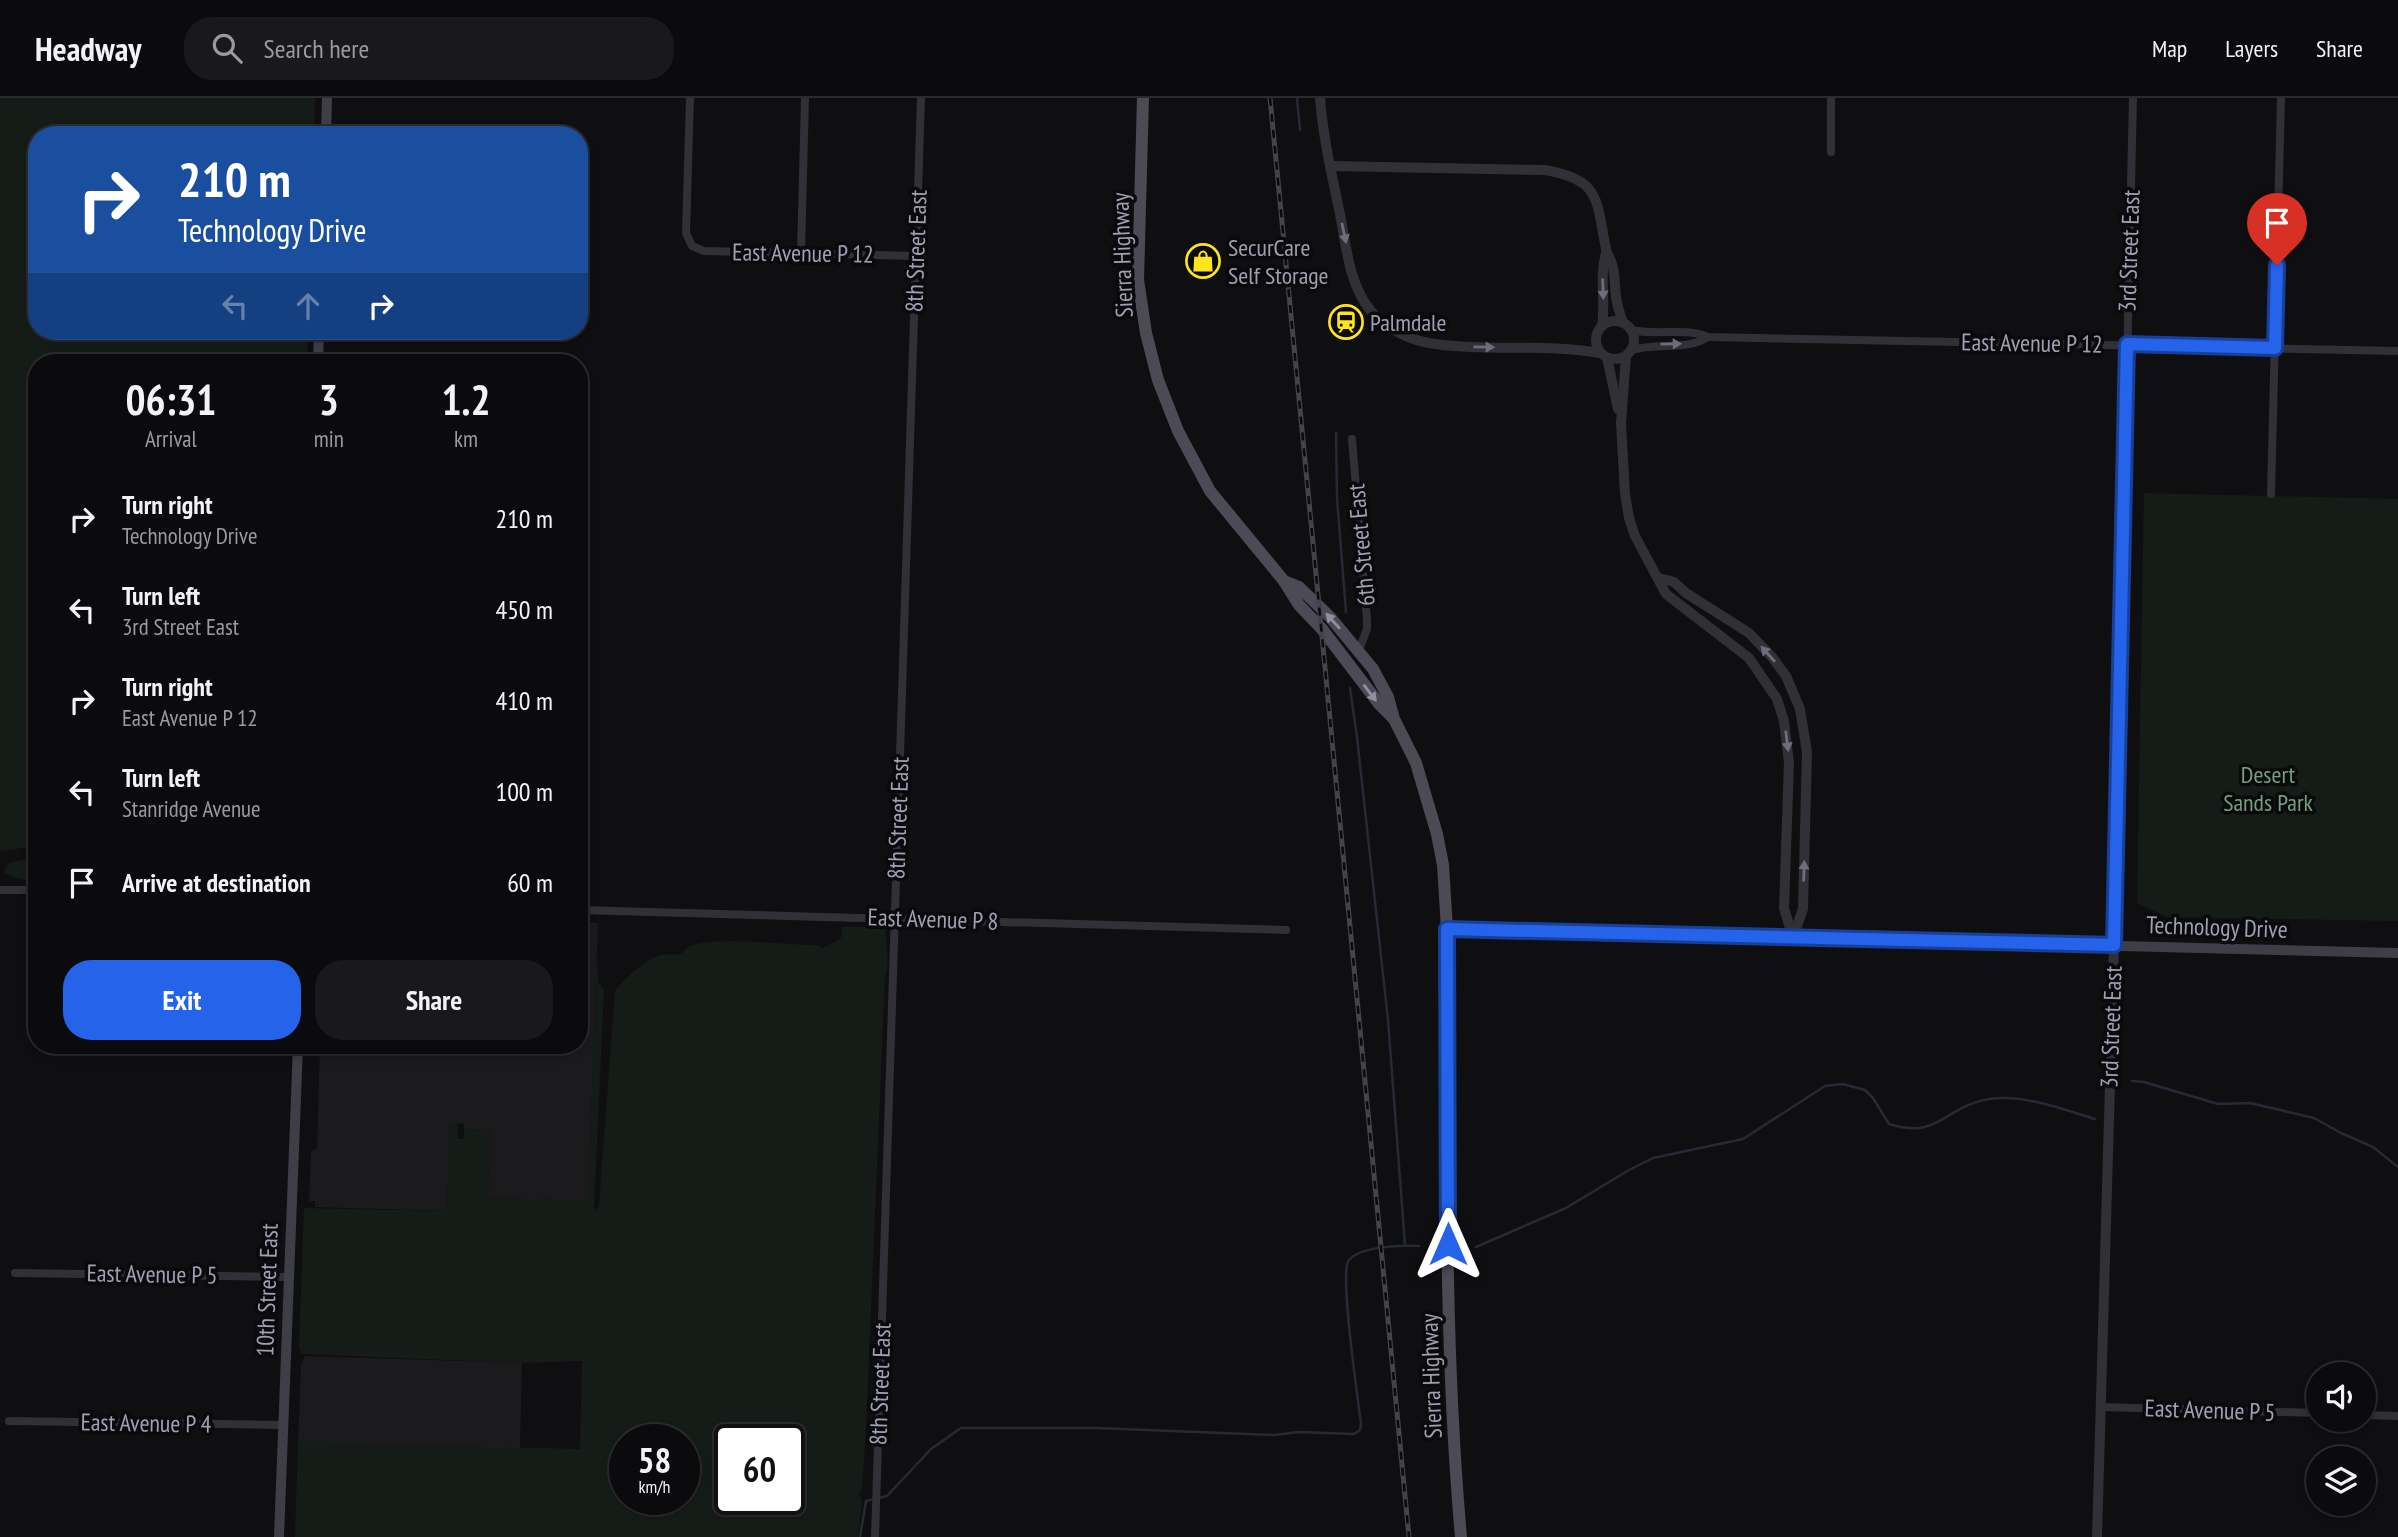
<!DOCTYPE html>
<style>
body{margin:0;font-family:"PT Sans Narrow",sans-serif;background:#19191b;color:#f1f3f6;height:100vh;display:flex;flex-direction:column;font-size:26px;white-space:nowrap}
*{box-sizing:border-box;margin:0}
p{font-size:23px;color:#9a9b9d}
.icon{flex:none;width:38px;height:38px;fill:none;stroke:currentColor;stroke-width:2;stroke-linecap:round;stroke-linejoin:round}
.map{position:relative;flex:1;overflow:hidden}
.side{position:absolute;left:28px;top:256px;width:560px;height:700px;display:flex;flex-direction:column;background:#0b0b0d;border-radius:28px;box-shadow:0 4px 10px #0003,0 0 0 2px #2b2b2e}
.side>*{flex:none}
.guide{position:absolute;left:28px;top:28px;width:560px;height:214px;border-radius:28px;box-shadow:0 4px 10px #0003,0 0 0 2px #2b2b2e;background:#1a4fa0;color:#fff;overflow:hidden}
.buttons{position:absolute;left:2306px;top:1264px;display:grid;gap:14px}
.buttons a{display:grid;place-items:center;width:70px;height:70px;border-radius:50%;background:#0b0b0d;box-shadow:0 4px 10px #0003,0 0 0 2px #2b2b2e;font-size:35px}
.speed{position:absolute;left:609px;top:1326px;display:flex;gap:14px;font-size:35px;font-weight:700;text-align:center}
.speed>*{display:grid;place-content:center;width:91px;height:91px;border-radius:50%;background:#0b0b0d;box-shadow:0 4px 10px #0003,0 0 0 2px #2b2b2e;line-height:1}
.speed small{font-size:18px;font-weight:400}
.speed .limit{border:4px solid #111;border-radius:10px;background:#fff;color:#111}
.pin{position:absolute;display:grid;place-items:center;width:60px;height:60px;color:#fff;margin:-72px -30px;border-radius:50% 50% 50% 0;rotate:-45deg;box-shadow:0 0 7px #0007}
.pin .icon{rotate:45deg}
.me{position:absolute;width:77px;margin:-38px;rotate:0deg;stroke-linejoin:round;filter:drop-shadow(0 0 5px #0008)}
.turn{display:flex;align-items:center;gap:24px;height:147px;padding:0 35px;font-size:32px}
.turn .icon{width:91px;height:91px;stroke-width:2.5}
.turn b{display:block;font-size:49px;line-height:60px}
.lanes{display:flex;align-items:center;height:66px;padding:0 35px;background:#0003;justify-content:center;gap:35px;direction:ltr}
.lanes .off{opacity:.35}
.eta{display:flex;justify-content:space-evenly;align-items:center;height:119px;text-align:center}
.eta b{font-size:42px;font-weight:700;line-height:49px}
.button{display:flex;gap:14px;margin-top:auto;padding:14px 35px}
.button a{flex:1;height:80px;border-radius:28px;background:#2563eb;color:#fff;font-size:28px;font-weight:700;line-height:80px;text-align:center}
.button a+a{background:#19191b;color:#f1f3f6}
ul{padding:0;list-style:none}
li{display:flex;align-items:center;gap:21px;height:91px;padding:0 35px}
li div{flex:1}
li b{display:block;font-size:26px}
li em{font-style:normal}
header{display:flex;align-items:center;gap:42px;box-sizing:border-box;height:98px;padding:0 35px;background:#0b0b0d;border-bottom:2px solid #2b2b2e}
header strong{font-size:33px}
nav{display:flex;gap:38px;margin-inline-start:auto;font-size:24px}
.search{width:490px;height:63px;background:#19191b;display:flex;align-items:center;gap:18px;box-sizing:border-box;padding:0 24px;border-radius:28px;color:#9a9b9d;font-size:26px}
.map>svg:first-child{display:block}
.built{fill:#1b1b1e}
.green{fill:#151c18;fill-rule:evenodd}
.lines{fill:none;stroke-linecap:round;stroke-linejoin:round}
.stream{stroke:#252a35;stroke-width:2.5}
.minor{stroke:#303036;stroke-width:8}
.tertiary{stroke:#303036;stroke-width:10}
.secondary{stroke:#3e3e46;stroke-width:10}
.primary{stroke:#4c4b55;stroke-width:12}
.rail-casing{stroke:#43434b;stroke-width:5}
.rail{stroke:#0a0a0c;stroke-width:2.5;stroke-dasharray:8;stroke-linecap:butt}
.oneway{fill:#6d6e7b}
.oneway2{fill:#8e8fa0}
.route-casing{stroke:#184099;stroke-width:18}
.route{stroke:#2563eb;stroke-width:12}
.labels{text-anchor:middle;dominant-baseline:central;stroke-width:7;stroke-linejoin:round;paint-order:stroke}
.poi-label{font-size:24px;fill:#9fa0b3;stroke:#0a0a0c;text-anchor:start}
.street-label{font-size:24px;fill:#9fa0b3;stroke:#0a0a0c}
.park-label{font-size:24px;fill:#73a180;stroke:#0a0a0c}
</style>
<header>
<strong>Headway</strong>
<div class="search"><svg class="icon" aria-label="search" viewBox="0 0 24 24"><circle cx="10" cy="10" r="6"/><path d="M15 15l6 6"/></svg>Search here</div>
<nav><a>Map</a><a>Layers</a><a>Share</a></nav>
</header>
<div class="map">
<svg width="2398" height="1439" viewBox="0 0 2398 1439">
<rect width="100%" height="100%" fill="#0f0f11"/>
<g class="built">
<path d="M579 824 598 825 588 1103 488 1100 491 1033 467 1032 464 1026 450 1025 447 1113 315 1109V1103H309L311 1054 317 1050 320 947H579Z"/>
<path d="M305 1258 522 1265 520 1350 298 1344 301 1268Z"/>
</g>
<g class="green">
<path d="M0 0H315L314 37H37V233H308L307 264H37V748L0 753Z"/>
<path d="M2144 395 2398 401V823L2167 819 2137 805Z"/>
<path d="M37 759V784L13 779 4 774 9 765Z"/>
<path d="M875 825 885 827C885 847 891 860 885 879L866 1329 862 1391 859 1396 862 1402 858 1439H295L298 1344 580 1351 582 1263 522 1265 301 1256 299 1248 304 1110 447 1113 450 1025 458 1026V1041H464V1026L467 1032 491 1033 489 1100 588 1102 597 850 598 884 604 892 594 1109 596 1114 599 1107 615 893C621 883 649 859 661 857 667 855 676 858 682 855 685 853 687 850 690 848 718 838 784 847 816 847L823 850 841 840 842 829H873ZM625 1342H684V1402H625ZM730 1342H789V1402H730Z"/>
</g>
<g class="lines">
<g class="stream">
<path d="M1297 0 1300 32"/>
<path d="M1336 335 1337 400 1346 514"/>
<path d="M1350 590 1357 639 1388 922 1405 1147"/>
<path d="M2132 983 2144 984 2218 1006 2250 1005 2314 1020 2341 1035 2373 1049 2398 1069"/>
<path d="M1476 1149 1566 1110 1629 1072 1653 1060 1743 1041 1825 988 1843 986 1865 992 1873 1000 1889 1026C1939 1042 1945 1008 1989 1001 2024 996 2062 1011 2095 1021"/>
<path d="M860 1439 866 1403 887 1398 931 1351 961 1330H1096L1275 1337 1298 1334 1354 1336 1360 1332 1361 1326C1358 1301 1340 1180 1348 1164 1356 1148 1403 1147 1419 1148"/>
</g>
<g class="minor">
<path d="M690 0 686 135 692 148 704 153 916 158"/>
<path d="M1831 54V0"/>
<path d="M801 155 805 0"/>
<path d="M1631 232C1656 238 1685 229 1708 239L2398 253"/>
<path d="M1632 252C1657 244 1687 253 1708 239"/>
<path d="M1352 341 1367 522V531L1359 552"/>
<path d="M2271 396 2281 0"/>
<path d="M0 792H37"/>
<path d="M579 812 1286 832"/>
<path d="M2114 847 2133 0"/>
<path d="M15 1175 289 1179"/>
<path d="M2101 1309 2319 1315"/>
<path d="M2364 1317 2398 1318"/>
<path d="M9 1323 283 1327"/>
<path d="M875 1439 921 0"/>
</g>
<g class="tertiary">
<path d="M1320 0C1323 39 1332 78 1340 116 1346 147 1349 186 1370 212 1386 231 1411 243 1435 246 1489 254 1545 245 1600 255"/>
<path d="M1330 68 1544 72C1602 81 1596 103 1606 151 1607 157 1611 161 1612 166 1616 178 1614 192 1617 204 1618 211 1621 218 1623 225"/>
<circle cx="1615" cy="242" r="19"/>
<path d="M1602 228C1606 203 1599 178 1606 155"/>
<path d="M1626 258 1621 325 1625 396 1629 420 1635 438 1666 496 1749 560 1777 601 1784 623 1789 665 1784 810 1793 840"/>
<path d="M1607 260 1618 311"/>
<path d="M1659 480 1674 484 1686 495 1749 535 1772 559 1786 578 1800 611 1807 654 1803 811 1793 839"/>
<path d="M2097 1439 2114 847"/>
</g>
<g class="secondary">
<path d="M326 37 327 0"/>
<path d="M318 264 319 233"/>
<path d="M1447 831 2398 855"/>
<path d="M279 1439 298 947"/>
</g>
<g class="primary">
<path d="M1143 0 1138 182 1146 235 1158 282 1178 333 1210 393 1284 483 1299 507 1322 531 1380 607 1393 620"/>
<path d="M1284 483 1299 489 1330 519 1373 571 1388 599 1394 621 1416 665 1437 736 1443 767 1447 831C1447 1033 1443 1237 1461 1439"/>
</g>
<g class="rail-casing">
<path id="rail" d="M1270 0 1409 1439"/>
</g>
<use href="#rail" class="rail"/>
</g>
<defs><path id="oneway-solid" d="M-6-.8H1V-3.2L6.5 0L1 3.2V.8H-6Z" transform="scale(1.75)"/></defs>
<g class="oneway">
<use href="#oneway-solid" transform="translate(1344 135) rotate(78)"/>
<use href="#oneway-solid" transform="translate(1603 191) rotate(88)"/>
<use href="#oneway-solid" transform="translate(1671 246) rotate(-1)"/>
<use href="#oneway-solid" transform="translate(1484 249) rotate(1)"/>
<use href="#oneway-solid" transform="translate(1768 556) rotate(-132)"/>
<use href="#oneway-solid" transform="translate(1787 643) rotate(83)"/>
<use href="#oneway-solid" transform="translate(1804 773) rotate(-88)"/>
</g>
<g class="oneway2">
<use href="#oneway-solid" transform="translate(1333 523) rotate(-132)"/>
<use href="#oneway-solid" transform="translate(1370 595) rotate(53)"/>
</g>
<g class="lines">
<g class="route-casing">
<path id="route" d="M1448 1146 1447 831 2114 847 2127 246 2275 250 2277 167"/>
</g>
<use href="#route" class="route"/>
</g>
<defs>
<g id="shop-ring" transform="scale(1.75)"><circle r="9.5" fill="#0a0a0c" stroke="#ffe519" stroke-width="1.5"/><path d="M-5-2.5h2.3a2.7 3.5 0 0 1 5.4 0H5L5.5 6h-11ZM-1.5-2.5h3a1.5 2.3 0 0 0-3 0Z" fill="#ffe519"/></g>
<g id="station-ring" transform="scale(1.75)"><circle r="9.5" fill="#0a0a0c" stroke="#ffe519" stroke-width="1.5"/><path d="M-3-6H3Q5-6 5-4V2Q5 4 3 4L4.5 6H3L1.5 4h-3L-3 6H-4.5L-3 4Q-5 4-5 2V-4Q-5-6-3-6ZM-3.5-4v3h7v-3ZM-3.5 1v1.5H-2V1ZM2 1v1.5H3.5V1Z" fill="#ffe519"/></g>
</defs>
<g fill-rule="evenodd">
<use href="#shop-ring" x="1203" y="163"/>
<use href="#station-ring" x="1346" y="224"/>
</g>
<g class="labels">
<g class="poi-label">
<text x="1228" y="149">SecurCare<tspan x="1228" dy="28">Self Storage</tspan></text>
<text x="1370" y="224">Palmdale</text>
</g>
<g class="street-label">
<text transform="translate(916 153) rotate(-88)">8th Street East</text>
<text transform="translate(2129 153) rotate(-88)">3rd Street East</text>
<text transform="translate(803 155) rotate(1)">East Avenue P 12</text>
<text transform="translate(1122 157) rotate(-92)">Sierra Highway</text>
<text transform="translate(2032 245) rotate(1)">East Avenue P 12</text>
<text transform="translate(1361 447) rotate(-95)">6th Street East</text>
<text transform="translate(898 720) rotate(-88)">8th Street East</text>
<text transform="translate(933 821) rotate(2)">East Avenue P 8</text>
<text transform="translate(2217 829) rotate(2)">Technology Drive</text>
<text transform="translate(2111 929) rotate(-88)">3rd Street East</text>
<text transform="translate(152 1176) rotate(1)">East Avenue P 5</text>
<text transform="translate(267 1192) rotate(-88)">10th Street East</text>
<text transform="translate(1431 1278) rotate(-92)">Sierra Highway</text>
<text transform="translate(880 1286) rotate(-88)">8th Street East</text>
<text transform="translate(2210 1312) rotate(2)">East Avenue P 5</text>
<text transform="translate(146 1325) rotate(1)">East Avenue P 4</text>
</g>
<g class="park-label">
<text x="2268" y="676">Desert<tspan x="2268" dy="28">Sands Park</tspan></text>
</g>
</g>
</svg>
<div class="buttons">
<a><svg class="icon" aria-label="sound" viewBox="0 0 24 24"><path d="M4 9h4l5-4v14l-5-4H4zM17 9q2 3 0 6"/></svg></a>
<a><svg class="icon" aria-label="layers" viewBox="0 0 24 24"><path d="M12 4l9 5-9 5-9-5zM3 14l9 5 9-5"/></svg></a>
</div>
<div class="speed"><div>58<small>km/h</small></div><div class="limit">60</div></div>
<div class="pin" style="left:2277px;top:167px;background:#d93025"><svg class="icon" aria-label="arrive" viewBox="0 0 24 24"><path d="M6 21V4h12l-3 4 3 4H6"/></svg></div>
<svg class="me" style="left:1448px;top:1146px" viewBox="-20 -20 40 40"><path d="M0-17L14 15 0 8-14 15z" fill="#2563eb" stroke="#fff" stroke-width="4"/></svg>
<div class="guide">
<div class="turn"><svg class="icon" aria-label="right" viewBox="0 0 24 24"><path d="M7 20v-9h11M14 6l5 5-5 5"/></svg><div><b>210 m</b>Technology Drive</div></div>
<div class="lanes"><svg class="icon off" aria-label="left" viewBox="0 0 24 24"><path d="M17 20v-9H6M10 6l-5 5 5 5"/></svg><svg class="icon off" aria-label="ahead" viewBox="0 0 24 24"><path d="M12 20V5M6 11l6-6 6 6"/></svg><svg class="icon" aria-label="right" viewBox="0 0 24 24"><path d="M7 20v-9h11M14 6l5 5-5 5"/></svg></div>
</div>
<section class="side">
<div class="eta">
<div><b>06:31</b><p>Arrival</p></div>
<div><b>3</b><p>min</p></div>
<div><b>1.2</b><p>km</p></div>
</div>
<ul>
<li><svg class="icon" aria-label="right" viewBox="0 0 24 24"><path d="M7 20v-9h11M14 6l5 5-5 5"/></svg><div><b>Turn right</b><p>Technology Drive</p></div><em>210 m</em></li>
<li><svg class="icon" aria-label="left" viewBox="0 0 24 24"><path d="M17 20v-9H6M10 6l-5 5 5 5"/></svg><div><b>Turn left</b><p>3rd Street East</p></div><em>450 m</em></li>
<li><svg class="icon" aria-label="right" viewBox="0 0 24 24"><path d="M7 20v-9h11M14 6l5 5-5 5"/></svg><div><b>Turn right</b><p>East Avenue P 12</p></div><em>410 m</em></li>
<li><svg class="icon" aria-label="left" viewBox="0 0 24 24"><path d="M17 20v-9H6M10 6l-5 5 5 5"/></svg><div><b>Turn left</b><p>Stanridge Avenue</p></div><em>100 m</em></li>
<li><svg class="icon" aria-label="arrive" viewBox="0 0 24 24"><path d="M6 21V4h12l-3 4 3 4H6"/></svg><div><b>Arrive at destination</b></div><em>60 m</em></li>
</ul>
<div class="button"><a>Exit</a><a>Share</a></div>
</section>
</div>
